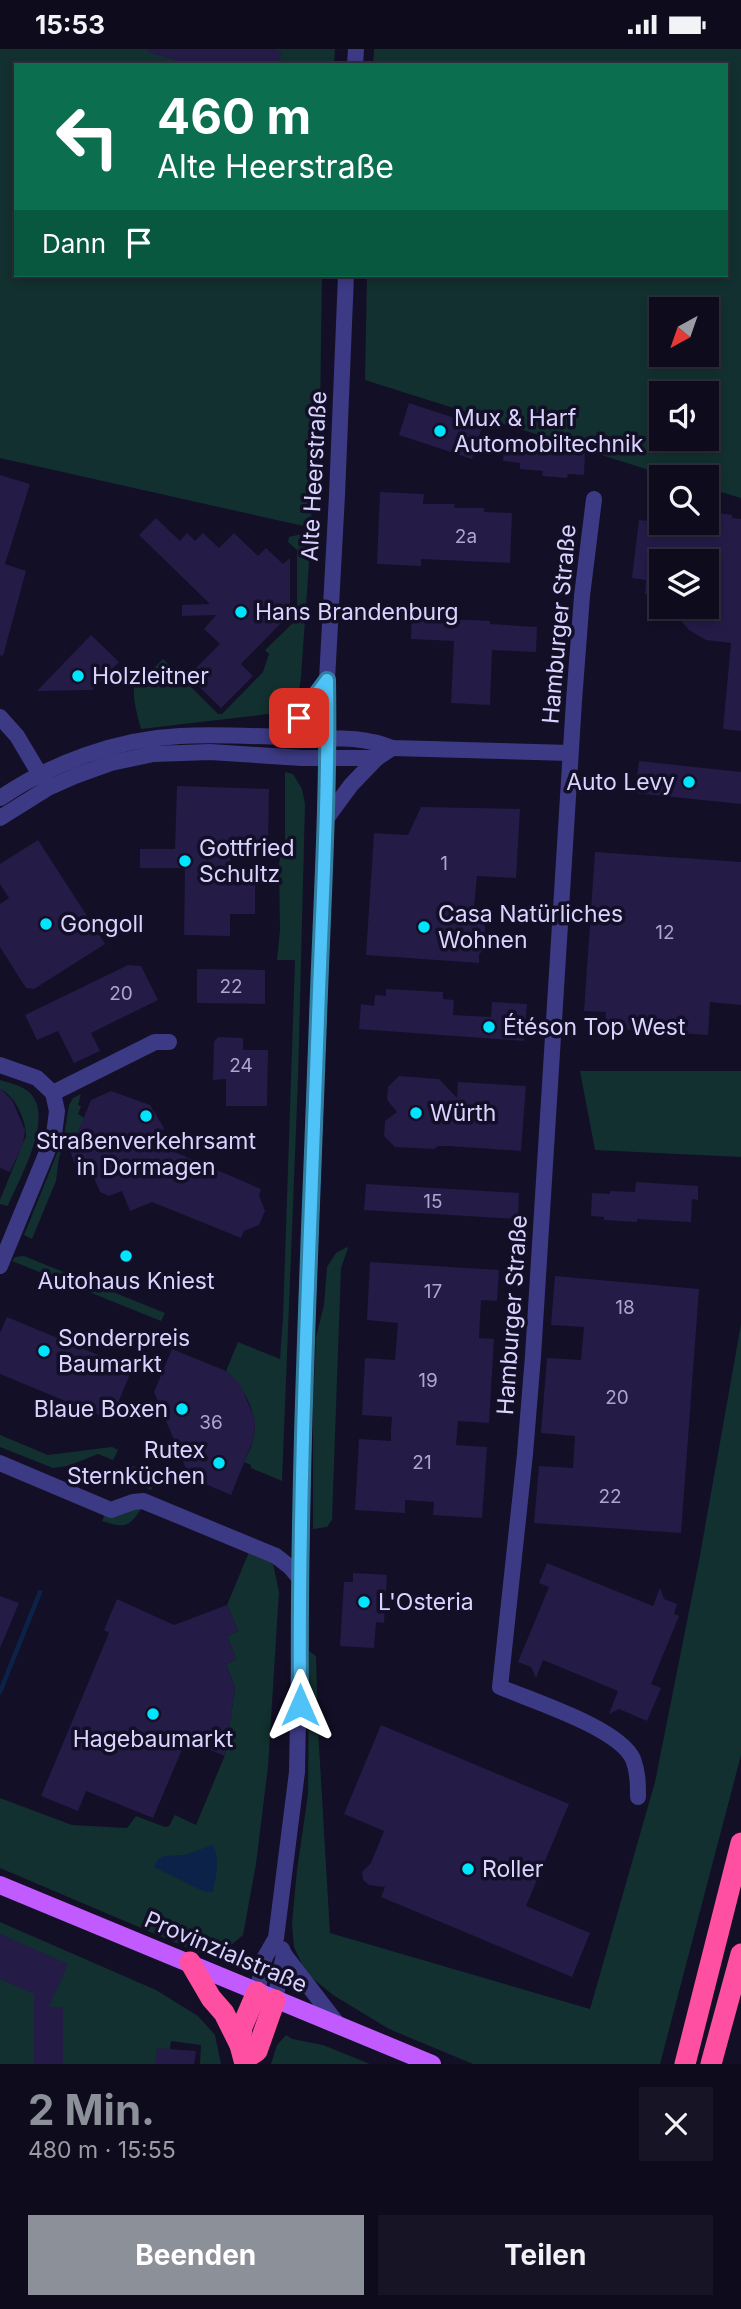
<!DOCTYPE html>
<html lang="de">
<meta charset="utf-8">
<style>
body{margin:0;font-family:Inter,sans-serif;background:#171425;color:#f1f3f6;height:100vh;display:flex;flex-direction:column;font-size:26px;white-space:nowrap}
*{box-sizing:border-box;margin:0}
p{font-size:23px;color:#9b9ba3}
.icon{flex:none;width:38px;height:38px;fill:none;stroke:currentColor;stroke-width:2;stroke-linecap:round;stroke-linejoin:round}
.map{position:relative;height:2015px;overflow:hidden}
.sheet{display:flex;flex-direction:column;background:#0e0b1c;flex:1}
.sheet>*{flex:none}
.banner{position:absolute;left:14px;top:14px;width:714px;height:214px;border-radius:0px;box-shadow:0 4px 10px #0003,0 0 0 2px #2e2b3b;background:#0b6e4f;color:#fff;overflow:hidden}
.needle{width:46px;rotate:220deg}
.buttons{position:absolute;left:649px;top:248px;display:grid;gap:14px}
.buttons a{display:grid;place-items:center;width:70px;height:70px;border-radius:0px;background:#0e0b1c;box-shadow:0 4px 10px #0003,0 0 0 2px #2e2b3b;font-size:35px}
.pin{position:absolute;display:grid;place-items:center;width:60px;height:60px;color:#fff;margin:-30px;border-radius:14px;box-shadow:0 4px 10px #0006}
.me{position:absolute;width:77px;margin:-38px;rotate:0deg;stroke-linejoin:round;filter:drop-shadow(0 0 5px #0008)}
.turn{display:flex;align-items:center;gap:24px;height:147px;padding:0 28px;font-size:32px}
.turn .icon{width:91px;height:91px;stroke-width:2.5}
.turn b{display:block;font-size:49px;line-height:60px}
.then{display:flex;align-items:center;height:66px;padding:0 28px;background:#0003;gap:14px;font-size:26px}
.round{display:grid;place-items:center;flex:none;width:74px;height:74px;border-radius:0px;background:#171425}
.head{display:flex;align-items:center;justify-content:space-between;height:119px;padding:0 28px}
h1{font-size:42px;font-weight:700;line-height:52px;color:#8c9099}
.button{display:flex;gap:14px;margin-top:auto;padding:14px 28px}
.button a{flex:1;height:80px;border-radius:0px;background:#8c9099;color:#fff;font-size:28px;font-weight:700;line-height:80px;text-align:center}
.button a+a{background:#171425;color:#f1f3f6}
.status{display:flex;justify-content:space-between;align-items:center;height:49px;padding:0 35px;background:#0e0b1c;direction:ltr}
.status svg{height:19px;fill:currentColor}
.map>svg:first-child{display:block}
.green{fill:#12302f;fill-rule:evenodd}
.water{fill:#0c2248}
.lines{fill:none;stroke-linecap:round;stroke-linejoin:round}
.stream{stroke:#0c2248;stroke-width:4.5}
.building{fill:#241b47}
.minor{stroke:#3d3a85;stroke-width:16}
.major{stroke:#c25bff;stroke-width:18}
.highway{stroke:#ff4fa3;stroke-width:21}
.route-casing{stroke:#337fa1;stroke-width:18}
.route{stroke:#4fc3f7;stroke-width:12}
.poi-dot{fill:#00e5ff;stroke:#130f26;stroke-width:2.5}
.labels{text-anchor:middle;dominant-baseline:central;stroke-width:7;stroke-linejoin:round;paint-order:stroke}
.number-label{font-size:19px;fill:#aca6d1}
.poi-label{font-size:23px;fill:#d9d4ff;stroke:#130f26;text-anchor:start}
.street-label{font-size:23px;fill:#d9d4ff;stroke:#130f26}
</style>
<div class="status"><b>15:53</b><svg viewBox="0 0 49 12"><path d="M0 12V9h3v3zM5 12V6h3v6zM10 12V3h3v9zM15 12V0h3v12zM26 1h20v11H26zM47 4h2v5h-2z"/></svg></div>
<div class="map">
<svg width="741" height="2015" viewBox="0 0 741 2015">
<rect width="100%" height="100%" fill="#130f26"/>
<g class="green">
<path d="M0 0H335L334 16H16V226H322L319 439 308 478 0 409Z"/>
<path d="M374 0H741V449L707 439V429H674L365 331 367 226H726V16H373ZM662 261H707V306H662ZM662 345H707V390H662Z"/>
<path d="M314 482 309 514 301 628 300 637 291 653 268 665 141 680C135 657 129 640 140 618L148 625 163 610 218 665H222L263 623 269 605 265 601 297 570V501L288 493 289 488Z"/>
<path d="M285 723 293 725 302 740 305 755 298 1030 282 1432 251 1419V1416L244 1413C248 1405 253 1395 254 1387 258 1362 243 1338 226 1322L238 1293 280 1310 283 1268 295 911H277L280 881 279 815 281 805 285 804Z"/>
<path d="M580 1022H741V1108L595 1101Z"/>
<path d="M0 1031C10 1034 23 1037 30 1044 55 1069 19 1130 8 1157L0 1155V1151L26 1087C26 1071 15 1046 0 1040Z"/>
<path d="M81 1045 78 1056 81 1057 78 1065 84 1069 70 1102 63 1100 59 1108 56 1132 32 1190 24 1186 64 1087 69 1056 73 1049Z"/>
<path d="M347 1198 348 1199 341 1219 332 1471 327 1478 313 1480V1354L316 1288 324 1256 327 1218 336 1204Z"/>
<path d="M24 1207 165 1264 161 1272 12 1212 15 1208Z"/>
<path d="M741 1275V1706L660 2015H473L389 1980 333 1946 306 1924 294 1898 292 1874 297 1821 308 1745 309 1602 316 1607 318 1680 330 1884 590 1960 655 1733 699 1512Z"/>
<path d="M0 1386 48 1406 112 1398 118 1401 113 1411 98 1405 68 1417 53 1419 0 1398Z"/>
<path d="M130 1416 157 1426 151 1441 125 1428Z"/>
<path d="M138 1456 272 1510 279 1543 268 1718 256 1815 243 1886 214 1910 0 1819V1749L72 1776 127 1779 136 1767 165 1778 169 1777 175 1766 196 1776 225 1706 235 1639 226 1615 236 1610 227 1587 238 1582 227 1556 249 1503 141 1460C129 1479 124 1479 102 1472L105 1465Z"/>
<path d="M0 1873 156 1941 198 1967 215 1986 221 2015H200L201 1996 171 1992 168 2015H0Z"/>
<path d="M286 1986 292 1990 323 1996 370 2015H271L277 1996Z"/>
</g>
<path class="water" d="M213 1796C220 1808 216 1829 213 1843L203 1842 154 1818 157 1811 164 1807 184 1806Z"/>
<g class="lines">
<path class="stream" d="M0 1643 40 1543"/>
</g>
<g class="building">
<path d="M148 0H273L282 3 278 16H191L148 3Z"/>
<path d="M409 354 482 378 472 410 399 386Z"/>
<path d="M505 390 522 391V401L544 403V397L569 398 568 402 585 404 584 426 568 425 567 429 542 427 543 422 520 420V414L503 412Z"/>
<path d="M0 426 30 435 5 515 26 522 3 607 0 606Z"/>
<path d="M380 443 424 445 423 455H455L454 459H484V463L512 464 510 514 421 510V517L377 515Z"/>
<path d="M713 463 732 466V469L741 470V682L723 680 731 594 706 591 689 581 680 570 665 569 666 558H707V513H662V546L645 545 646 531 632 529 639 471 712 478Z"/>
<path d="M156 469 180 492 187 484 195 492 203 484 219 499 234 484 258 507 266 499 283 515 290 509V565L241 615 253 627 221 659 188 627 220 595 204 580 216 566 182 567V556L210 555 139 486Z"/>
<path d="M412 565H426V569L490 572V575L537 578 536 603 492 601 490 656 451 654 454 592 411 590Z"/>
<path d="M91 586 119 613 92 641 37 642Z"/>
<path d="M639 712 741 723V755L635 744Z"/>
<path d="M177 737 269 740 268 792 231 791 230 820H255V865H230V887L184 886 185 819H140V800H175Z"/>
<path d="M421 758 520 760 516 829 477 827 474 858 486 861 484 901 479 905V914L366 906 374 784 408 786Z"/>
<path d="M38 791 105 895 34 940 26 939 0 898V855L9 849 0 835V815Z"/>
<path d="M595 803 741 813V956L710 953 708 986 605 979 606 963 584 962Z"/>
<path d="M128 916 141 917 158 951 91 984 100 1002 74 1014 58 982 37 991 25 966Z"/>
<path d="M197 920 265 921V955L197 954Z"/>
<path d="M386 940 443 943V950L454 951 453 966 491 968 492 953 527 955 524 992 359 980 361 955 374 957 375 946 386 947Z"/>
<path d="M218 988 243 989V1001H268L267 1057H226V1030L213 1031 214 993Z"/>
<path d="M399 1027 439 1030 457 1049 458 1033 526 1037 521 1102 448 1097H438L434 1100 395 1098 384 1087 385 1072 397 1063 387 1051 388 1038Z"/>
<path d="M0 1039 12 1051 25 1081 23 1095 10 1123 0 1119Z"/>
<path d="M111 1042 150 1056 164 1079 156 1095 261 1140 259 1146 265 1162 259 1176 244 1182 241 1189 152 1153 130 1162 122 1142 109 1147 100 1143 94 1129 78 1123 70 1102 91 1051Z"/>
<path d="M636 1133 698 1137V1151L692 1150 691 1173 637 1170V1173L604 1171V1168L591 1167 592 1144 610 1145V1142L635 1143Z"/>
<path d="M366 1135 519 1144 518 1170 364 1161Z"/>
<path d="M370 1213 499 1221 497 1252 481 1251 479 1289 494 1290 489 1374 458 1372 456 1396 487 1398 482 1469 433 1466 434 1453 405 1451V1464L355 1461 359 1390 391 1392V1380L392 1368 362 1366 365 1309 395 1311 398 1274 367 1271Z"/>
<path d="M555 1227 699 1240 681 1484 534 1474 539 1417 573 1419 575 1387 541 1384 547 1309 581 1311 584 1278 551 1276Z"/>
<path d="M7 1268 132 1320 111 1371 0 1325V1284Z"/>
<path d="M172 1300 226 1322 240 1335 255 1370 254 1389 231 1446 185 1426 187 1422 154 1343Z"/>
<path d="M547 1514 653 1557 660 1539 664 1550 677 1555 674 1565 679 1567 651 1635 661 1639 647 1672 619 1660 609 1665 618 1642 543 1611 536 1629 531 1618 518 1613 549 1538 539 1534Z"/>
<path d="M353 1524 387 1526 384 1574 376 1573 374 1599 340 1597 344 1533H353Z"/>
<path d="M0 1547 19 1554 0 1599Z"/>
<path d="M117 1550 174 1576 227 1556 238 1582 227 1587 236 1610 226 1615 235 1639 225 1707 186 1691 153 1769 86 1742 78 1762 41 1747 109 1584 104 1581Z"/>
<path d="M381 1676 569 1755 526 1857 590 1884 572 1928 381 1848 385 1838 369 1836 363 1831 362 1823 371 1814 384 1782 344 1765Z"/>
<path d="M0 1885 68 1915 49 1958H63V2015H34V1945L0 1930Z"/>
<path d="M157 1999 196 2002 194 2015H155Z"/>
</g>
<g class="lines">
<g class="minor">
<path d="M355 16 356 0"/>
<path d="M594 450 582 547 574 652 533 1307 525 1405 500 1638C533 1652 619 1679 633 1710 638 1723 638 1735 638 1748"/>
<path d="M0 668 17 687 45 734"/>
<path d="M273 687C298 674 310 653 327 631"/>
<path d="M0 749C52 714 117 690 180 687 219 685 259 687 298 689 331 690 360 686 392 699L570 704"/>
<path d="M0 769 48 739 75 727 111 714 153 705 210 703 302 709H377L392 699"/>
<path d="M326 770 351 736 377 709"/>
<path d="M0 1016 37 1029 53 1044 57 1062 54 1086 0 1217"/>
<path d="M53 1044 155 993H169"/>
<path d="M0 1414 111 1461 133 1453 143 1452 276 1507 290 1518 300 1530"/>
<path d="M284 1905 340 1978"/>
<path d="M257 1943 265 1908 276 1889 297 1723 304 1352 326 770 327 631 337 446 346 226"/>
<path d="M275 1951 284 1905 282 1900"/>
</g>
<path class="major" d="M0 1836 432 2015"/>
<g class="highway">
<path d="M190 1913 211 1949 224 1964 240 1996"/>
<path d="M245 2010 257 2002 275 1951"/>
<path d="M245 2015 240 1996 242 1978 257 1943"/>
<path d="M685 2015 741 1794"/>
<path d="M711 2015 741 1905"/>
</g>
</g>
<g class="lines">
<g class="route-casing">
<path id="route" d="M299 669 327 631C329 744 322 856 318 969 310 1198 298 1427 300 1656"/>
</g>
<use href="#route" class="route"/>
</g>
<g class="poi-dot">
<circle cx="440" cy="382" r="7"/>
<circle cx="241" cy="563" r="7"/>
<circle cx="78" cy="627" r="7"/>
<circle cx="689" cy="733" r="7"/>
<circle cx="185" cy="812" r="7"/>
<circle cx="46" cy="875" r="7"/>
<circle cx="424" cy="878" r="7"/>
<circle cx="489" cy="978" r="7"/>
<circle cx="416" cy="1064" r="7"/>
<circle cx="146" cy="1067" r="7"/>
<circle cx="126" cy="1207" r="7"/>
<circle cx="44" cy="1302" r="7"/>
<circle cx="182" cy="1360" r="7"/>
<circle cx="219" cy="1414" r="7"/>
<circle cx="364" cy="1553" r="7"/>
<circle cx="153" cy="1665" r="7"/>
<circle cx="468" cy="1820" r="7"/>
</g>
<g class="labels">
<g class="number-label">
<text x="466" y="487">2a</text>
<text x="444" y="814">1</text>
<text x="665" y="883">12</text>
<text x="231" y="937">22</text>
<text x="121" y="944">20</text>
<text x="241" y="1016">24</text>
<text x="433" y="1152">15</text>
<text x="433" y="1242">17</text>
<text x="625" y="1258">18</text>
<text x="428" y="1331">19</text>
<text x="617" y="1348">20</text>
<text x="211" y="1373">36</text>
<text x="422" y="1413">21</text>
<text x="610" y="1447">22</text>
</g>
<g class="poi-label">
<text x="454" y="369">Mux &amp; Harf<tspan x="454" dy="26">Automobiltechnik</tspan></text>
<text x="255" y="563">Hans Brandenburg</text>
<text x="92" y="627">Holzleitner</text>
<text x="675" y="733" text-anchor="end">Auto Levy</text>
<text x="199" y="799">Gottfried<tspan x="199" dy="26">Schultz</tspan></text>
<text x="438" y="865">Casa Natürliches<tspan x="438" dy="26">Wohnen</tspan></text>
<text x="60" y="875">Gongoll</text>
<text x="503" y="978">Étéson Top West</text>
<text x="430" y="1064">Würth</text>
<text x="146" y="1092" text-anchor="middle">Straßenverkehrsamt<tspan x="146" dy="26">in Dormagen</tspan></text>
<text x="126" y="1232" text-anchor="middle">Autohaus Kniest</text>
<text x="58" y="1289">Sonderpreis<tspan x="58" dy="26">Baumarkt</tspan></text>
<text x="168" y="1360" text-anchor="end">Blaue Boxen</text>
<text x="205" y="1401" text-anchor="end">Rutex<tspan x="205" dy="26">Sternküchen</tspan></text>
<text x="378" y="1553">L'Osteria</text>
<text x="153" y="1690" text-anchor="middle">Hagebaumarkt</text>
<text x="482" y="1820">Roller</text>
</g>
<g class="street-label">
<text transform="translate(314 427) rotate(-87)">Alte Heerstraße</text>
<text transform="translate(559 575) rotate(-85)">Hamburger Straße</text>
<text transform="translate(512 1266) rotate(-86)">Hamburger Straße</text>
<text transform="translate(226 1903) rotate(23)">Provinzialstraße</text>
</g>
</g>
</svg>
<div class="buttons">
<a><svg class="needle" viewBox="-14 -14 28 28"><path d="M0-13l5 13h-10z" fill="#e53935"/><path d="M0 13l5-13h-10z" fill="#9b9ba3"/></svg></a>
<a><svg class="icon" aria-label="sound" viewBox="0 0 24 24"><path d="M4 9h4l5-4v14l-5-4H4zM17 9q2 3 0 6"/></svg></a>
<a><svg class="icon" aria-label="search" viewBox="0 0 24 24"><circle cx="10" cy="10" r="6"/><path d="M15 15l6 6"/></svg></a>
<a><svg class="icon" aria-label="layers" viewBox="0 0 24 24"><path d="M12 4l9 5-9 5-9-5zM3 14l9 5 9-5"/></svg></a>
</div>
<div class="pin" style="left:299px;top:669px;background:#d93025"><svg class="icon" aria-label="arrive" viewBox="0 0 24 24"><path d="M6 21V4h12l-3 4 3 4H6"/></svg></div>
<svg class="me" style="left:300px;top:1656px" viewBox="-20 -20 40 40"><path d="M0-17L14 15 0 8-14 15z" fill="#4fc3f7" stroke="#fff" stroke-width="4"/></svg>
<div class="banner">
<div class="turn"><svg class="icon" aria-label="left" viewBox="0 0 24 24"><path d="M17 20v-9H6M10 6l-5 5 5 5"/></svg><div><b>460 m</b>Alte Heerstraße</div></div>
<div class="then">Dann<svg class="icon" aria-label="arrive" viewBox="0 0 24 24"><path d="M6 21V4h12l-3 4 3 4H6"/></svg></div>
</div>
</div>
<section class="sheet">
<div class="head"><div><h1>2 Min.</h1><p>480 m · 15:55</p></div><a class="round"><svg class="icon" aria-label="close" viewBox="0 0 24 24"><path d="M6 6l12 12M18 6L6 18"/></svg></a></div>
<div class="button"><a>Beenden</a><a>Teilen</a></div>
</section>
